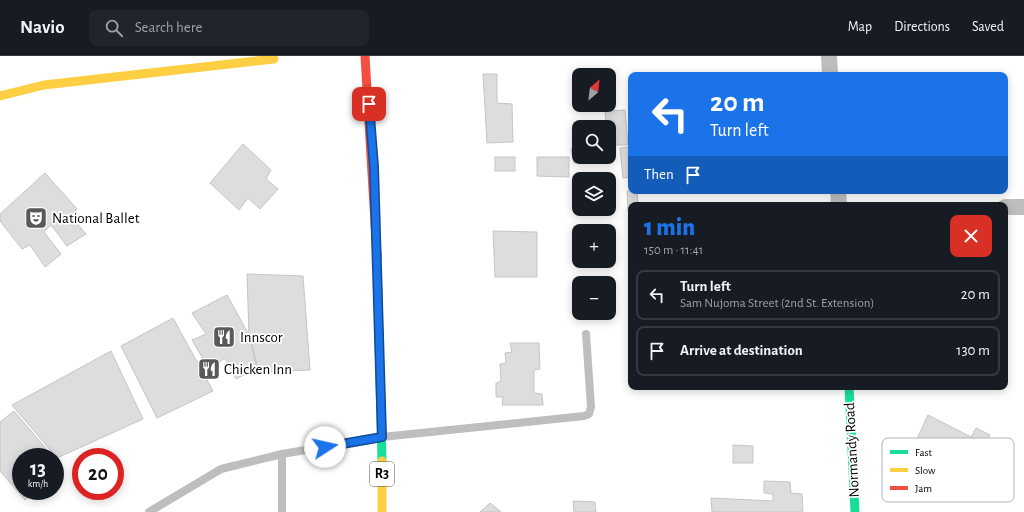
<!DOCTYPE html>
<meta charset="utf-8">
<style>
body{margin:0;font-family:"Alegreya Sans",sans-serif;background:#20242c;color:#f1f3f6;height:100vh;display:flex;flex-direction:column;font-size:15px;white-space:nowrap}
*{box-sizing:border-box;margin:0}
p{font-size:13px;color:#9ea1a6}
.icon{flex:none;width:22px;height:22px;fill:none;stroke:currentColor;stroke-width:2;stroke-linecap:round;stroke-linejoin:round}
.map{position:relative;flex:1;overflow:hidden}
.sheet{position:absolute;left:628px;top:146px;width:380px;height:188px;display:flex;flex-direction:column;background:#171b24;border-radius:8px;box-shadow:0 2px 10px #0003}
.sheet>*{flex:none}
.banner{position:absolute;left:628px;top:16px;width:380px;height:122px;border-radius:8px;box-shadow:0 2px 10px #0003;background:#1a73e8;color:#fff;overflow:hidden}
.needle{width:26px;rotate:28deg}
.controls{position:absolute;left:572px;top:12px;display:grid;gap:8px}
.controls a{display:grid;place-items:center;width:44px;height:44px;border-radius:8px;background:#171b24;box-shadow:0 2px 10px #0003;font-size:20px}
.speed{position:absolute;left:12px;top:392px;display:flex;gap:8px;font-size:20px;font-weight:700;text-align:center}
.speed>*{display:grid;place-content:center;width:52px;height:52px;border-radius:50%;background:#171b24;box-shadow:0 2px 10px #0003;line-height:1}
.speed small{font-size:10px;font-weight:400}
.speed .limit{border:6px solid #d22;background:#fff;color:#111}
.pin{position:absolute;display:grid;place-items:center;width:34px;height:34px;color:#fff;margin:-17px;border-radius:8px;box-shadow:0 2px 6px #0006}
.me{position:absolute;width:44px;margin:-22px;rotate:80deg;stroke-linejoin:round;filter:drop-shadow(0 0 3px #0008)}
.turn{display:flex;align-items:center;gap:14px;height:84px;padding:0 16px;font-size:18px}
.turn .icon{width:52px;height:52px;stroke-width:2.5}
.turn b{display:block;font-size:28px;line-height:34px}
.then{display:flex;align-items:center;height:38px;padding:0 16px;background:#0003;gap:8px;font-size:15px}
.round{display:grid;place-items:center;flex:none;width:42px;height:42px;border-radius:8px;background:#20242c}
.overview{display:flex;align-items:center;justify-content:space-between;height:68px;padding:0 16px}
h1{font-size:24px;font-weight:800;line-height:30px;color:#1a73e8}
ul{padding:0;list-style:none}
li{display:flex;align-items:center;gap:12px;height:50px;margin:0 8px 6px;padding:0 8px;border:2px solid #363941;border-radius:8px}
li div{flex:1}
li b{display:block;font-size:15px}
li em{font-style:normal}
header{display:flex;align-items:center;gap:24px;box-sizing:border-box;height:56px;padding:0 20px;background:#171b24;border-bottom:1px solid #363941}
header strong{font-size:19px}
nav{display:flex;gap:22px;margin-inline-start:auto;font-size:14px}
.search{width:280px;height:36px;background:#20242c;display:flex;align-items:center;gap:10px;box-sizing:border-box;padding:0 14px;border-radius:8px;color:#9ea1a6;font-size:15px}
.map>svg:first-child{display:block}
.building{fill:#ddd;stroke:#c5c5c5}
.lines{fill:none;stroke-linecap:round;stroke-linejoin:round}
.lane{stroke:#bebebe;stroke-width:8}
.street{stroke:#bebebe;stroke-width:16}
.fast{stroke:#16e098;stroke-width:9}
.slow{stroke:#ffcf43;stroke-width:9}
.jam{stroke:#f24e42;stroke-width:9}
.route-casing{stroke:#114b97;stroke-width:10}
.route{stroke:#1a73e8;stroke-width:7}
.labels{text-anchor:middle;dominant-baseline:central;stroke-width:3.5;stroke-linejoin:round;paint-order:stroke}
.shield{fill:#fff;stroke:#4c4c4c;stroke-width:1}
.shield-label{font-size:14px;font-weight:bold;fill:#000}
.poi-label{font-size:15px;fill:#000;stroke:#fff;text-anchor:start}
.street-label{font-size:15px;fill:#000;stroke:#fff}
.key{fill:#fff;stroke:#b2b2b2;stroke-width:1}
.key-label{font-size:11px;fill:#000}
</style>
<header>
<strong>Navio</strong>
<div class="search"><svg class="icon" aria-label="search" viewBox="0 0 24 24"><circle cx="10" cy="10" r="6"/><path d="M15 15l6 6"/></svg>Search here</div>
<nav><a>Map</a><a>Directions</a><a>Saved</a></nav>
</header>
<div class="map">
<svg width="1024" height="456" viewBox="0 0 1024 456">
<rect width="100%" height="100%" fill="#fff"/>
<g class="building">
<path d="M483 18H497V47L512 48 513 86 487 87Z"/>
<path d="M625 54 628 89H609V71H606L605 55Z"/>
<path d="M243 88 271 114 266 123 278 133 260 153 248 142 239 154 210 127Z"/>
<path d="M631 91V121L623 122 620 92Z"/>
<path d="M579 92V101H609V104L574 107 571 93Z"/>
<rect x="495" y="101" width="20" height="14"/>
<path d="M537 101H569V121L537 120Z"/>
<path d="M45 117 77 153 70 159 86 178 67 190 51 169 44 176 61 198 45 211 30 189 22 193 0 165V158Z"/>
<path d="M627 135H637L638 149H631V155H628Z"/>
<path d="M493 175 537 176V221H495Z"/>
<path d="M247 218 303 220 310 314 259 316 249 279Z"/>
<path d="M227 239 249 279 257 312 236 323 225 302 209 313 192 284 206 278 192 257Z"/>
<path d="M173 262 213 335 157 362 121 290Z"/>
<path d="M510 287H539L540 313 534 314V337L542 338 543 349H502L503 341H496V327L501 325 500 308 506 307 505 297 512 296Z"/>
<path d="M111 295 143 363 57 402 12 349Z"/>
<path d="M14 355 53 401H21V435H35L25 444 0 415V366Z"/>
<path d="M928 359 971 381 976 372 990 379 972 414 958 406 962 396 938 382 931 396 915 387Z"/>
<path d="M733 389 753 390V407H733Z"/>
<path d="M55 403 62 412 55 418Z"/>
<path d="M764 425 790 426 791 437 802 438 803 456H712L711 442 773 445V438L764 437Z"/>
<path d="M573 445 595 446 596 456H574Z"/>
<path d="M490 447 501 456H480Z"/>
</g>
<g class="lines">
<g class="lane">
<path d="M149 456 221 413 282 398 382 381 584 360 589 358 591 351 586 278"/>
<path d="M282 456V398"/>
</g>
<g class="street">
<path d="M829 0 830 19"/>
<path d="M838 135 839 149"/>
<path d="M1005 151H1024"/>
</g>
<g class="fast">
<path d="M377 200 382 405"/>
<path d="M849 331 855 456"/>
</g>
<g class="slow">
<path d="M0 40 44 29 274 3"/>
<path d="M382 456V405"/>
</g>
<path class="jam" d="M365 0 377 200"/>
</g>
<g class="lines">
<g class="route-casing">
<path id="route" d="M325 391 382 381 374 111 369 48"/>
</g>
<use href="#route" class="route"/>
</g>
<defs>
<g id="theatre-square" transform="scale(1.15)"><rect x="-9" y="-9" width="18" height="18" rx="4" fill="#595959" stroke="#fff"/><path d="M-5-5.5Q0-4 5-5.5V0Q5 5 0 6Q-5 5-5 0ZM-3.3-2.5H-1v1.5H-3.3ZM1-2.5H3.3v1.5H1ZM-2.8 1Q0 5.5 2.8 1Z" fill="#fff"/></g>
<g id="restaurant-square" transform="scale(1.15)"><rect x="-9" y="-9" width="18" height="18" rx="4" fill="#595959" stroke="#fff"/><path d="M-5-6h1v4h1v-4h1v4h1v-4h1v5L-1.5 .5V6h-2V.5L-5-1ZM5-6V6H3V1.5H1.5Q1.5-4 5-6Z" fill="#fff"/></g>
</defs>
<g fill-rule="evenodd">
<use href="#theatre-square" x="36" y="162"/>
<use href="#restaurant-square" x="224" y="281"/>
<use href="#restaurant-square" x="209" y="313"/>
</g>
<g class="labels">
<rect class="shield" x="370" y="406" width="24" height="24" rx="3"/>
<g class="shield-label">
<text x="382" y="418">R3</text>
</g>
<g class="poi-label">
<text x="52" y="162">National Ballet</text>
<text x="240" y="281">Innscor</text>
<text x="224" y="313">Chicken Inn</text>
</g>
<g class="street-label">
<text transform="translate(852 394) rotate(-93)">Normandy Road</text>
</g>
</g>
<rect x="882" y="382" width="132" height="64" rx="6" class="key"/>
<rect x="890" y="394" width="18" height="4" fill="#16e098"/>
<rect x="890" y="412" width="18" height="4" fill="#ffcf43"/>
<rect x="890" y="430" width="18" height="4" fill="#f24e42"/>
<g class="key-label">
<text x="915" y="400">Fast</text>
<text x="915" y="418">Slow</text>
<text x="915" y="436">Jam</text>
</g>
</svg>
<div class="controls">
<a><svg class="needle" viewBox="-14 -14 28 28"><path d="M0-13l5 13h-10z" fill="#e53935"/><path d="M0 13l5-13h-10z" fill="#9ea1a6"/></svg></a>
<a><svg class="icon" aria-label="search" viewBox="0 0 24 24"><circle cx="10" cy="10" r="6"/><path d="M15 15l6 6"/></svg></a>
<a><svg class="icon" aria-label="layers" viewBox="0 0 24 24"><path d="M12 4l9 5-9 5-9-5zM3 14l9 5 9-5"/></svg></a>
<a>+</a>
<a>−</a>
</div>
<div class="speed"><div>13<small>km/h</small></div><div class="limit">20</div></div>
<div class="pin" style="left:369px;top:48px;background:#d93025"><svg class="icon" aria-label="arrive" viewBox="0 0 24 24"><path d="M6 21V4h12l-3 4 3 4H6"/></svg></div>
<svg class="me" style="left:325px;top:391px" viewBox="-20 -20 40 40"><circle r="19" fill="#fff"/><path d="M0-13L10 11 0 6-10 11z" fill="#1a73e8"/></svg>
<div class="banner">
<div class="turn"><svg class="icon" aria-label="left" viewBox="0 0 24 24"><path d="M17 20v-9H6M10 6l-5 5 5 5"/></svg><div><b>20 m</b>Turn left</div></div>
<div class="then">Then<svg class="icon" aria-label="arrive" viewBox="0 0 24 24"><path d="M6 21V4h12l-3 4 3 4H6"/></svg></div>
</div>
<section class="sheet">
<div class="overview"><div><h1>1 min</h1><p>150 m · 11:41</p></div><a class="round" style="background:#d93025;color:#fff"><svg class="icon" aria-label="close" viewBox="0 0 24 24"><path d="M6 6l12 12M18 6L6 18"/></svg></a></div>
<ul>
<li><svg class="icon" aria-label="left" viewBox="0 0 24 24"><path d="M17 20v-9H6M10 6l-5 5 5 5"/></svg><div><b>Turn left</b><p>Sam Nujoma Street (2nd St. Extension)</p></div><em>20 m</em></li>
<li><svg class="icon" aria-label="arrive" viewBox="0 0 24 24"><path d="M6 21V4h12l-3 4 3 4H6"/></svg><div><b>Arrive at destination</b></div><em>130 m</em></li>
</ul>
</section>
</div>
